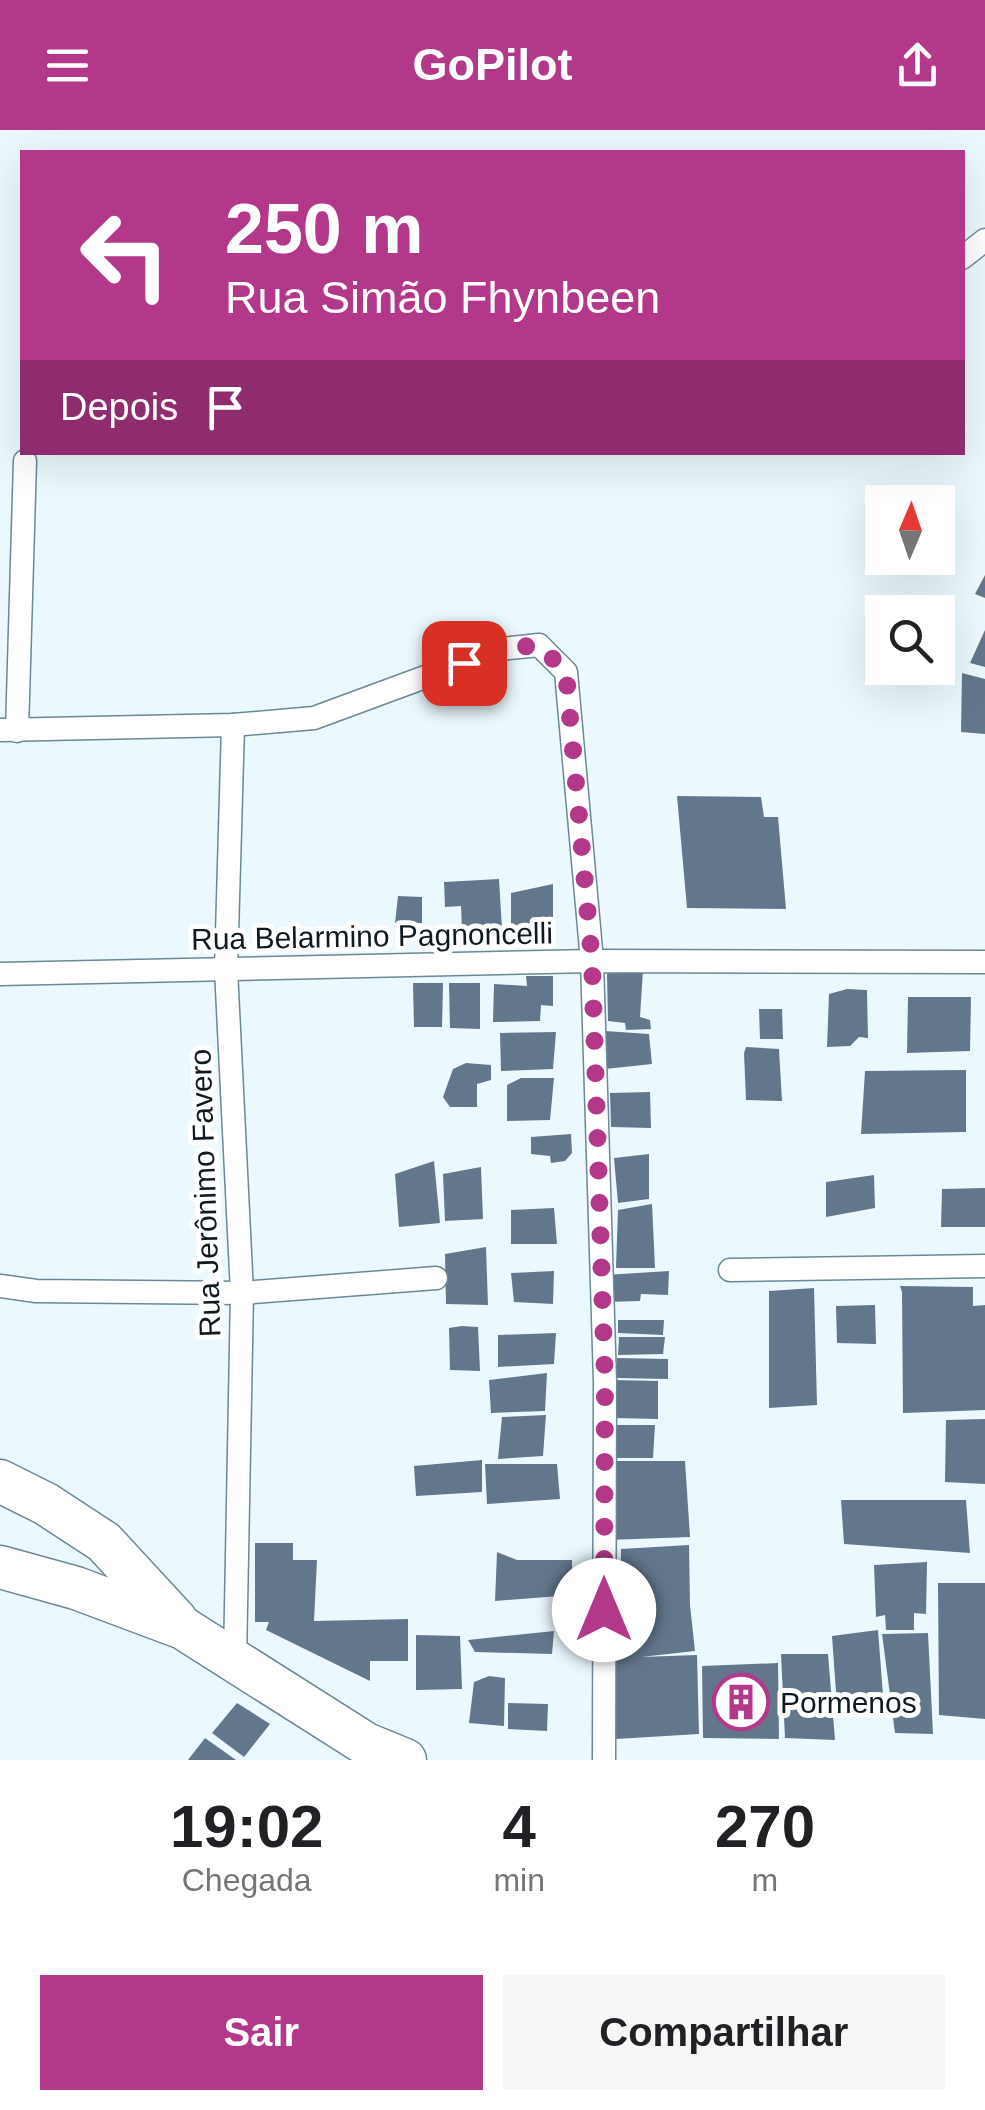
<!DOCTYPE html>
<html lang="pt">
<meta charset="utf-8">
<style>
body{margin:0;font-family:Arial,sans-serif;background:#f6f6f6;color:#202124;height:100vh;display:flex;flex-direction:column;font-size:38px;white-space:nowrap}
*{box-sizing:border-box;margin:0}
p{font-size:32px;color:#757577}
.icon{flex:none;width:55px;height:55px;fill:none;stroke:currentColor;stroke-width:2;stroke-linecap:round;stroke-linejoin:round}
.map{position:relative;height:1630px;overflow:hidden}
.sheet{display:flex;flex-direction:column;background:#fff;flex:1}
.sheet>*{flex:none}
.guide{position:absolute;left:20px;top:20px;width:945px;height:305px;border-radius:0px;box-shadow:0 10px 40px #0002;background:#b3388a;color:#fff;overflow:hidden}
.needle{width:65px;rotate:2deg}
.controls{position:absolute;left:865px;top:355px;display:grid;gap:20px}
.controls a{display:grid;place-items:center;width:90px;height:90px;border-radius:0px;background:#fff;box-shadow:0 10px 40px #0002;font-size:50px}
.pin{position:absolute;display:grid;place-items:center;width:85px;height:85px;color:#fff;margin:-42px;border-radius:20px;box-shadow:0 5px 15px #0006}
.me{position:absolute;width:110px;margin:-55px;rotate:0deg;stroke-linejoin:round;filter:drop-shadow(0 0 8px #0008)}
.turn{display:flex;align-items:center;gap:35px;height:210px;padding:0 40px;font-size:45px}
.turn .icon{width:130px;height:130px;stroke-width:2.5}
.turn b{display:block;font-size:70px;line-height:85px}
.then{display:flex;align-items:center;height:95px;padding:0 40px;background:#0003;gap:20px;font-size:38px}
.eta{display:flex;justify-content:space-evenly;align-items:center;height:170px;text-align:center}
.eta b{font-size:60px;font-weight:600;line-height:70px}
.primary-button{display:flex;gap:20px;margin-top:auto;padding:20px 40px}
.primary-button a{flex:1;height:115px;border-radius:0px;background:#b3388a;color:#fff;font-size:40px;font-weight:600;line-height:115px;text-align:center}
.primary-button a+a{background:#f6f6f6;color:#202124}
header{display:flex;justify-content:space-between;align-items:center;height:130px;padding:0 40px;background:#b3388a;color:#fff;font-size:45px;font-weight:600}
.map>svg:first-child{display:block}
.building{fill:#63778c}
.lines{fill:none;stroke-linecap:round;stroke-linejoin:round}
.street-casing{stroke:#6a8995;stroke-width:25}
.highway-casing{stroke:#6a8995;stroke-width:45}
.street{stroke:#fff;stroke-width:22}
.highway{stroke:#fff;stroke-width:42}
.route{stroke:#b3388a;stroke-width:18;stroke-dasharray:0 32.4}
.labels{text-anchor:middle;dominant-baseline:central;stroke-width:10;stroke-linejoin:round;paint-order:stroke}
.street-label{font-size:30px;fill:#0e1a1f;stroke:#fff}
.poi-label{font-size:30px;fill:#0e1a1f;stroke:#fff;text-anchor:start}
</style>
<header><svg class="icon" aria-label="menu" viewBox="0 0 24 24"><path d="M4 6h16M4 12h16M4 18h16"/></svg>GoPilot<svg class="icon" aria-label="share" viewBox="0 0 24 24"><path d="M12 15V3M7 8l5-5 5 5M5 13v7h14v-7"/></svg></header>
<div class="map">
<svg width="985" height="1630" viewBox="0 0 985 1630">
<rect width="100%" height="100%" fill="#ebf9fe"/>
<g class="building">
<path d="M985 445V468L975 464Z"/>
<path d="M985 500V537L970 533Z"/>
<path d="M962 543 985 549V604L961 602Z"/>
<path d="M677 666 761 667 764 687H778L786 779 687 778Z"/>
<path d="M499 749 502 799 462 800 461 776 445 777 444 752Z"/>
<path d="M553 754V795L511 798V763Z"/>
<path d="M398 766 422 767V793H395Z"/>
<path d="M622 839 643 840 640 887 650 890 651 899 626 900 625 893 608 891 607 844Z"/>
<path d="M526 846H553V876L541 875 540 891 493 892 494 854 527 856Z"/>
<path d="M413 853H443L442 897H414Z"/>
<path d="M449 853H480V899L450 898Z"/>
<path d="M847 859 867 860 868 908 859 907 850 916 827 917 829 864Z"/>
<path d="M908 867H971L970 921 907 923Z"/>
<path d="M759 879H782L783 909H760Z"/>
<path d="M605 901 649 904 652 934 605 939Z"/>
<path d="M556 902 553 939 501 941 500 903Z"/>
<path d="M746 917 779 919 782 971 746 970 744 923Z"/>
<path d="M466 933 491 935V950L477 954V977H450L443 967 453 939Z"/>
<path d="M966 940V1002L861 1004 865 941Z"/>
<path d="M521 948H554L550 990 507 991V955Z"/>
<path d="M650 962 651 998 611 997 610 963Z"/>
<path d="M571 1004 572 1023 565 1031 551 1033 550 1026 531 1024V1007Z"/>
<path d="M649 1024V1069L618 1073 614 1028Z"/>
<path d="M434 1031 440 1093 399 1097 395 1044Z"/>
<path d="M481 1037 483 1089 445 1091 443 1044Z"/>
<path d="M874 1045 875 1078 826 1087V1052Z"/>
<path d="M985 1058V1097H941L942 1059Z"/>
<path d="M652 1074 655 1138H616L618 1080Z"/>
<path d="M554 1078 557 1114H511V1080Z"/>
<path d="M486 1117 488 1175 446 1174 445 1124Z"/>
<path d="M554 1141 553 1174 514 1172 511 1143Z"/>
<path d="M669 1141 668 1165 641 1164 640 1171 605 1172V1145Z"/>
<path d="M900 1156 973 1157V1176L985 1175V1280L903 1283 902 1162Z"/>
<path d="M814 1158 817 1275 769 1278V1161Z"/>
<path d="M875 1175 876 1214 837 1213 836 1176Z"/>
<path d="M618 1190H664L663 1205 618 1203Z"/>
<path d="M462 1196 478 1197 480 1241 450 1240 449 1198Z"/>
<path d="M556 1203 554 1234 498 1237V1205Z"/>
<path d="M619 1207H665L663 1224 618 1225Z"/>
<path d="M617 1228 668 1229V1249L617 1248Z"/>
<path d="M547 1243 545 1281 491 1283 489 1250Z"/>
<path d="M613 1250 658 1251V1289L613 1288Z"/>
<path d="M546 1285 543 1326 498 1329 502 1287Z"/>
<path d="M985 1289V1354L945 1352 946 1290Z"/>
<path d="M615 1295H655L653 1328H616Z"/>
<path d="M482 1330V1362L416 1366 414 1336Z"/>
<path d="M604 1331H685L690 1407 608 1410Z"/>
<path d="M485 1334H557L560 1369 487 1374Z"/>
<path d="M841 1370H966L970 1423 844 1414Z"/>
<path d="M255 1413H293V1430H317L314 1491 408 1489V1531H370V1551L266 1500 269 1492H255Z"/>
<path d="M689 1415 690 1475 695 1521 641 1527 697 1525 699 1604 616 1609 614 1527H620L621 1419Z"/>
<path d="M497 1422 517 1430H572V1465L495 1471Z"/>
<path d="M927 1432 926 1484 914 1483V1500H886L885 1485 876 1487 874 1435Z"/>
<path d="M938 1453H985V1589L939 1585Z"/>
<path d="M878 1500 884 1578 837 1576 832 1506Z"/>
<path d="M554 1501 552 1524 475 1522 468 1510Z"/>
<path d="M928 1503 933 1604 895 1603 882 1504Z"/>
<path d="M416 1505 460 1506 462 1559 416 1560Z"/>
<path d="M781 1524H828L835 1610 785 1608Z"/>
<path d="M778 1533 779 1609 703 1608 702 1536Z"/>
<path d="M489 1546 505 1548 504 1596 469 1593 474 1552Z"/>
<path d="M237 1573 270 1594 244 1627 212 1603Z"/>
<path d="M508 1573 548 1574 547 1601 508 1599Z"/>
<path d="M205 1608 236 1630H188Z"/>
</g>
<g class="lines">
<g class="street-casing">
<g id="street">
<path d="M962 128 985 110"/>
<path d="M233 595 226 839 242 1163 235 1530"/>
<path d="M0 600 233 595 314 588 501 519 539 515 566 542 592 831 605 1252 604 1630"/>
<path d="M17 601 25 331"/>
<path d="M0 844 592 831 985 832"/>
<path d="M730 1140 985 1136"/>
<path d="M0 1156 36 1161 242 1163 436 1148"/>
</g>
</g>
<g class="highway-casing">
<g id="highway">
<path d="M0 1351 46 1374 104 1412 176 1490"/>
<path d="M0 1437 76 1458 183 1498 366 1614 405 1630"/>
</g>
</g>
<use href="#street" class="street"/>
<use href="#highway" class="highway"/>
</g>
<g class="lines">
<path class="route" d="M464 533 501 519 539 515 566 542 592 831 605 1252 604 1480"/>
</g>
<defs>
<g id="building-ring" transform="scale(2.875)"><circle r="9.5" fill="#fff" stroke="#b3388a" stroke-width="1.5"/><path d="M-4-6H4V6H1V3H-1V6H-4ZM-2.5-4.3h1.7v1.8h-1.7ZM.8-4.3h1.7v1.8H.8ZM-2.5-1h1.7V.8h-1.7ZM.8-1h1.7V.8H.8Z" fill="#b3388a"/></g>
</defs>
<g fill-rule="evenodd">
<use href="#building-ring" x="741" y="1572"/>
</g>
<g class="labels">
<g class="street-label">
<text transform="translate(372 806) rotate(-1)">Rua Belarmino Pagnoncelli</text>
<text transform="translate(205 1063) rotate(-92)">Rua Jerônimo Favero</text>
</g>
<g class="poi-label">
<text x="780" y="1572">Pormenos</text>
</g>
</g>
</svg>
<div class="controls">
<a><svg class="needle" viewBox="-14 -14 28 28"><path d="M0-13l5 13h-10z" fill="#e53935"/><path d="M0 13l5-13h-10z" fill="#757577"/></svg></a>
<a><svg class="icon" aria-label="search" viewBox="0 0 24 24"><circle cx="10" cy="10" r="6"/><path d="M15 15l6 6"/></svg></a>
</div>
<div class="pin" style="left:464px;top:533px;background:#d93025"><svg class="icon" aria-label="arrive" viewBox="0 0 24 24"><path d="M6 21V4h12l-3 4 3 4H6"/></svg></div>
<svg class="me" style="left:604px;top:1480px" viewBox="-20 -20 40 40"><circle r="19" fill="#fff"/><path d="M0-13L10 11 0 6-10 11z" fill="#b3388a"/></svg>
<div class="guide">
<div class="turn"><svg class="icon" aria-label="left" viewBox="0 0 24 24"><path d="M17 20v-9H6M10 6l-5 5 5 5"/></svg><div><b>250 m</b>Rua Simão Fhynbeen</div></div>
<div class="then">Depois<svg class="icon" aria-label="arrive" viewBox="0 0 24 24"><path d="M6 21V4h12l-3 4 3 4H6"/></svg></div>
</div>
</div>
<section class="sheet">
<div class="eta">
<div><b>19:02</b><p>Chegada</p></div>
<div><b>4</b><p>min</p></div>
<div><b>270</b><p>m</p></div>
</div>
<div class="primary-button"><a>Sair</a><a>Compartilhar</a></div>
</section>
